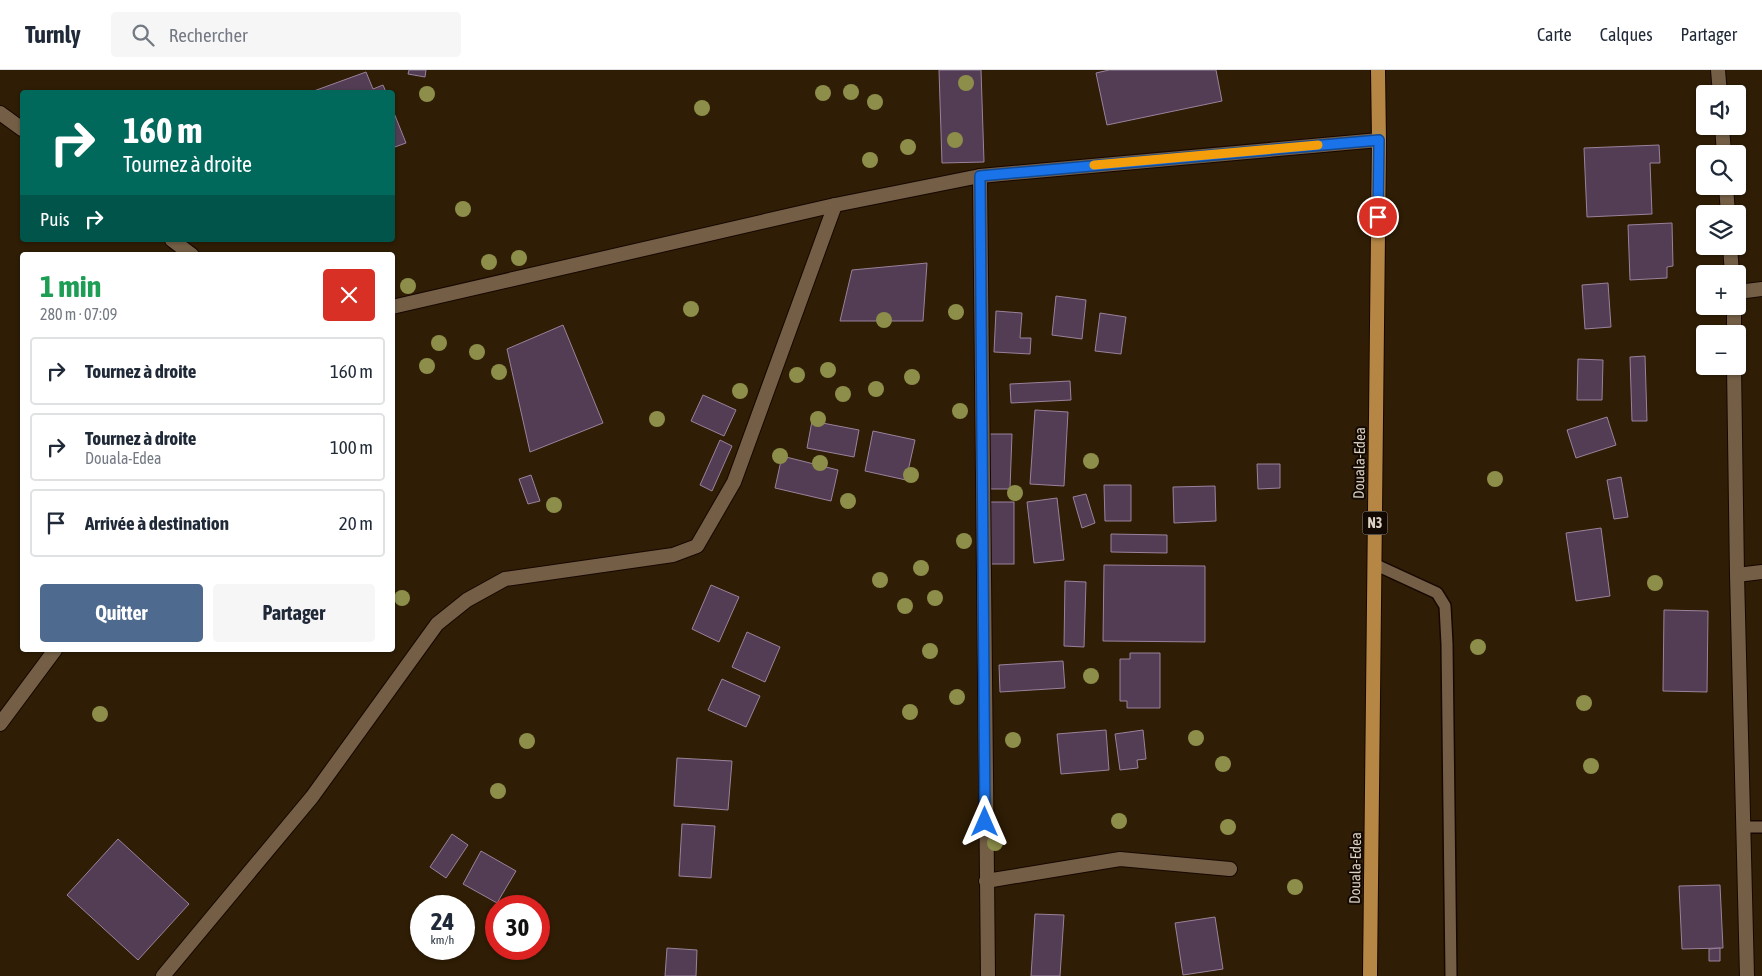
<!DOCTYPE html>
<html lang="fr">
<meta charset="utf-8">
<style>
body{margin:0;font-family:"Asap Condensed",sans-serif;background:#f6f6f7;color:#1f2937;height:100vh;display:flex;flex-direction:column;font-size:19px;white-space:nowrap}
*{box-sizing:border-box;margin:0}
p{font-size:16px;color:#747a83}
.icon{flex:none;width:28px;height:28px;fill:none;stroke:currentColor;stroke-width:2;stroke-linecap:round;stroke-linejoin:round}
.map{position:relative;flex:1;overflow:hidden}
.details{position:absolute;left:20px;top:182px;width:375px;height:400px;display:flex;flex-direction:column;background:#fff;border-radius:5px;box-shadow:0 1px 4px #0004}
.details>*{flex:none}
.top-card{position:absolute;left:20px;top:20px;width:375px;height:152px;border-radius:5px;box-shadow:0 1px 4px #0004;background:#00695c;color:#fff;overflow:hidden}
.controls{position:absolute;left:1696px;top:15px;display:grid;gap:10px}
.controls a{display:grid;place-items:center;width:50px;height:50px;border-radius:5px;background:#fff;box-shadow:0 1px 4px #0004;font-size:25px}
.speed{position:absolute;left:410px;top:825px;display:flex;gap:10px;font-size:25px;font-weight:700;text-align:center}
.speed>*{display:grid;place-content:center;width:65px;height:65px;border-radius:50%;background:#fff;box-shadow:0 1px 4px #0004;line-height:1}
.speed small{font-size:12px;font-weight:400}
.speed .limit{border:8px solid #d22;background:#fff;color:#111}
.pin{position:absolute;display:grid;place-items:center;width:42px;height:42px;color:#fff;margin:-21px;border:2px solid #fff;border-radius:50%;box-shadow:0 1px 5px #0007}
.me{position:absolute;width:55px;margin:-28px;rotate:0deg;stroke-linejoin:round;filter:drop-shadow(0 0 4px #0008)}
.turn{display:flex;align-items:center;gap:18px;height:105px;padding:0 20px;font-size:22px}
.turn .icon{width:65px;height:65px;stroke-width:2.5}
.turn b{display:block;font-size:35px;line-height:42px}
.then{display:flex;align-items:center;height:48px;padding:0 20px;background:#0003;gap:10px;font-size:19px}
.round{display:grid;place-items:center;flex:none;width:52px;height:52px;border-radius:5px;background:#f6f6f7}
.summary{display:flex;align-items:center;justify-content:space-between;height:85px;padding:0 20px}
h1{font-size:30px;font-weight:700;line-height:38px;color:#1e9e55}
.action{display:flex;gap:10px;margin-top:auto;padding:10px 20px}
.action a{flex:1;height:58px;border-radius:5px;background:#4e6b8f;color:#fff;font-size:20px;font-weight:700;line-height:58px;text-align:center}
.action a+a{background:#f6f6f7;color:#1f2937}
ul{padding:0;list-style:none}
li{display:flex;align-items:center;gap:15px;height:68px;margin:0 10px 8px;padding:0 10px;border:2px solid #e0e1e3;border-radius:5px}
li div{flex:1}
li b{display:block;font-size:19px}
li em{font-style:normal}
header{display:flex;align-items:center;gap:30px;box-sizing:border-box;height:70px;padding:0 25px;background:#fff;border-bottom:1px solid #e0e1e3}
header strong{font-size:24px}
nav{display:flex;gap:28px;margin-inline-start:auto;font-size:18px}
.search{width:350px;height:45px;background:#f6f6f7;display:flex;align-items:center;gap:12px;box-sizing:border-box;padding:0 18px;border-radius:5px;color:#747a83;font-size:19px}
.map>svg:first-child{display:block}
.building{fill:#533d54;stroke:#9a829b}
.lines{fill:none;stroke-linecap:round;stroke-linejoin:round}
.service-casing{stroke:#170700;stroke-width:14}
.minor-casing{stroke:#170700;stroke-width:16}
.trunk-casing{stroke:#170700;stroke-width:16}
.service{stroke:#745f46;stroke-width:11}
.minor{stroke:#745f46;stroke-width:14}
.trunk{stroke:#b68644;stroke-width:14}
.tree{fill:#8c8e4a}
.route-casing{stroke:#114b97;stroke-width:12}
.route{stroke:#1a73e8;stroke-width:9}
.slow{stroke:#f59e0b;stroke-width:9}
.labels{text-anchor:middle;dominant-baseline:central;stroke-width:4;stroke-linejoin:round;paint-order:stroke}
.shield{fill:#110902;stroke:#a1968a;stroke-width:1}
.shield-label{font-size:14px;font-weight:bold;fill:#dfd3c5}
.street-label{font-size:15px;fill:#dfd3c5;stroke:#110902}
</style>
<header>
<strong>Turnly</strong>
<div class="search"><svg class="icon" aria-label="search" viewBox="0 0 24 24"><circle cx="10" cy="10" r="6"/><path d="M15 15l6 6"/></svg>Rechercher</div>
<nav><a>Carte</a><a>Calques</a><a>Partager</a></nav>
</header>
<div class="map">
<svg width="1762" height="906" viewBox="0 0 1762 906">
<rect width="100%" height="100%" fill="#2f1d05"/>
<g class="building">
<path d="M409 0H426L425 7 408 4Z"/>
<path d="M939 0H981L984 92 942 93Z"/>
<path d="M1109 0H1216L1222 31 1107 55 1096 3Z"/>
<path d="M366 2 373 19 383 15 386 22H311Z"/>
<path d="M392 38 406 73 392 78Z"/>
<path d="M1659 75 1660 93H1650L1652 144 1587 147 1584 78Z"/>
<path d="M1672 153 1673 196 1667 197V208L1630 210 1628 155Z"/>
<path d="M927 193 923 251H840L852 200Z"/>
<path d="M1608 213 1611 257 1585 259 1582 215Z"/>
<path d="M1056 226 1086 230 1082 269 1052 265Z"/>
<path d="M996 241 1022 243 1020 268H1031L1030 284 994 282Z"/>
<path d="M1100 243 1126 247 1121 284 1095 281Z"/>
<path d="M563 255 603 353 530 382 507 279Z"/>
<path d="M1645 286 1647 351H1632L1630 287Z"/>
<path d="M1578 289 1603 290 1602 330H1577Z"/>
<path d="M1070 311 1071 330 1011 333 1010 314Z"/>
<path d="M703 325 736 340 724 366 691 351Z"/>
<path d="M1035 340 1068 342 1064 416 1030 414Z"/>
<path d="M1607 347 1616 375 1576 388 1567 360Z"/>
<path d="M812 351 859 360 854 387 807 378Z"/>
<path d="M873 361 915 370 906 410 865 401Z"/>
<path d="M988 364H1012L1010 419H987Z"/>
<path d="M720 370 732 376 712 421 700 415Z"/>
<path d="M782 386 838 400 831 431 775 418Z"/>
<path d="M1257 394H1280V418L1258 419Z"/>
<path d="M531 405 540 431 528 434 519 409Z"/>
<path d="M1621 407 1628 447 1614 449 1607 410Z"/>
<path d="M1104 415H1131V451H1105Z"/>
<path d="M1215 416 1216 451 1174 453 1173 417Z"/>
<path d="M1086 424 1095 453 1082 458 1073 427Z"/>
<path d="M1057 428 1064 490 1034 493 1027 432Z"/>
<rect x="990" y="432" width="24" height="62"/>
<path d="M1601 458 1610 526 1576 531 1566 463Z"/>
<path d="M1111 464 1167 465V483L1111 482Z"/>
<path d="M1104 495 1205 496V572L1103 571Z"/>
<path d="M1065 511 1086 512 1084 577 1064 576Z"/>
<path d="M711 515 739 527 719 572 692 559Z"/>
<path d="M1664 540 1708 541 1707 622 1663 621Z"/>
<path d="M747 562 780 577 765 612 732 597Z"/>
<path d="M1130 583H1160V638H1127V631H1120V589H1130Z"/>
<path d="M1063 591 1065 618 1000 622 999 595Z"/>
<path d="M722 609 760 626 746 657 708 640Z"/>
<path d="M1106 660 1109 700 1061 704 1057 664Z"/>
<path d="M1143 660 1146 689 1137 690 1138 698 1120 700 1115 664Z"/>
<path d="M677 688 732 691 728 740 674 736Z"/>
<path d="M682 754 715 756 711 808 679 806Z"/>
<path d="M452 764 468 775 446 808 430 797Z"/>
<path d="M118 769 189 834 138 890 67 825Z"/>
<path d="M481 781 516 801 497 833 463 814Z"/>
<path d="M1720 815 1723 878 1682 879 1679 816Z"/>
<path d="M1035 844 1064 845 1060 906H1031Z"/>
<path d="M1215 847 1223 899 1183 905 1175 853Z"/>
<path d="M667 878 697 880 696 906H665Z"/>
<path d="M1720 878V891H1709V879Z"/>
</g>
<g class="lines">
<g class="service-casing">
<g id="service">
<path d="M1374 494 1437 523 1445 536 1447 574 1451 906"/>
<path d="M1743 757H1762"/>
</g>
</g>
<g class="minor-casing">
<g id="minor">
<path d="M1718 0 1720 24"/>
<path d="M0 43 22 59"/>
<path d="M1722 56 1724 84"/>
<path d="M980 106 988 906"/>
<path d="M1726 116 1728 144"/>
<path d="M172 170 192 185"/>
<path d="M1730 176 1732 204"/>
<path d="M1738 222 1762 219"/>
<path d="M1734 236V264"/>
<path d="M392 237 835 135 980 106 1379 70"/>
<path d="M1734 296 1737 505 1747 906"/>
<path d="M1737 505 1762 502"/>
<path d="M0 654 55 580"/>
<path d="M986 811 1120 789 1230 799"/>
<path d="M163 906 312 727 437 554 467 530 505 509 673 485 697 476 734 412 835 135"/>
</g>
</g>
<g class="trunk-casing">
<path id="trunk" d="M1370 906 1379 70 1378 0"/>
</g>
<use href="#service" class="service"/>
<use href="#minor" class="minor"/>
<use href="#trunk" class="trunk"/>
</g>
<g class="tree">
<circle cx="966" cy="13" r="8"/>
<circle cx="851" cy="22" r="8"/>
<circle cx="823" cy="23" r="8"/>
<circle cx="427" cy="24" r="8"/>
<circle cx="875" cy="32" r="8"/>
<circle cx="702" cy="38" r="8"/>
<circle cx="955" cy="70" r="8"/>
<circle cx="908" cy="77" r="8"/>
<circle cx="870" cy="90" r="8"/>
<circle cx="463" cy="139" r="8"/>
<circle cx="519" cy="188" r="8"/>
<circle cx="489" cy="192" r="8"/>
<circle cx="408" cy="216" r="8"/>
<circle cx="691" cy="239" r="8"/>
<circle cx="956" cy="242" r="8"/>
<circle cx="884" cy="250" r="8"/>
<circle cx="439" cy="273" r="8"/>
<circle cx="477" cy="282" r="8"/>
<circle cx="427" cy="296" r="8"/>
<circle cx="828" cy="300" r="8"/>
<circle cx="499" cy="302" r="8"/>
<circle cx="797" cy="305" r="8"/>
<circle cx="912" cy="307" r="8"/>
<circle cx="876" cy="319" r="8"/>
<circle cx="740" cy="321" r="8"/>
<circle cx="843" cy="324" r="8"/>
<circle cx="960" cy="341" r="8"/>
<circle cx="657" cy="349" r="8"/>
<circle cx="818" cy="349" r="8"/>
<circle cx="780" cy="386" r="8"/>
<circle cx="1091" cy="391" r="8"/>
<circle cx="820" cy="393" r="8"/>
<circle cx="911" cy="405" r="8"/>
<circle cx="1495" cy="409" r="8"/>
<circle cx="1015" cy="423" r="8"/>
<circle cx="848" cy="431" r="8"/>
<circle cx="554" cy="435" r="8"/>
<circle cx="964" cy="471" r="8"/>
<circle cx="921" cy="498" r="8"/>
<circle cx="880" cy="510" r="8"/>
<circle cx="1655" cy="513" r="8"/>
<circle cx="402" cy="528" r="8"/>
<circle cx="935" cy="528" r="8"/>
<circle cx="905" cy="536" r="8"/>
<circle cx="1478" cy="577" r="8"/>
<circle cx="930" cy="581" r="8"/>
<circle cx="1091" cy="606" r="8"/>
<circle cx="957" cy="627" r="8"/>
<circle cx="1584" cy="633" r="8"/>
<circle cx="910" cy="642" r="8"/>
<circle cx="100" cy="644" r="8"/>
<circle cx="1196" cy="668" r="8"/>
<circle cx="1013" cy="670" r="8"/>
<circle cx="527" cy="671" r="8"/>
<circle cx="1223" cy="694" r="8"/>
<circle cx="1591" cy="696" r="8"/>
<circle cx="498" cy="721" r="8"/>
<circle cx="1119" cy="751" r="8"/>
<circle cx="1228" cy="757" r="8"/>
<circle cx="995" cy="773" r="8"/>
<circle cx="1295" cy="817" r="8"/>
</g>
<g class="lines">
<g class="route-casing">
<path id="route" d="M985 752 980 106 1379 70 1378 147"/>
</g>
<use href="#route" class="route"/>
<path class="slow" d="M1094 95 1318 75"/>
</g>
<g class="labels">
<rect class="shield" x="1362.5" y="441.5" width="25" height="23" rx="4"/>
<g class="shield-label">
<text x="1375" y="453">N3</text>
</g>
<g class="street-label">
<text transform="translate(1359 393) rotate(-89)">Douala-Edea</text>
<text transform="translate(1355 798) rotate(-89)">Douala-Edea</text>
</g>
</g>
</svg>
<div class="controls">
<a><svg class="icon" aria-label="sound" viewBox="0 0 24 24"><path d="M4 9h4l5-4v14l-5-4H4zM17 9q2 3 0 6"/></svg></a>
<a><svg class="icon" aria-label="search" viewBox="0 0 24 24"><circle cx="10" cy="10" r="6"/><path d="M15 15l6 6"/></svg></a>
<a><svg class="icon" aria-label="layers" viewBox="0 0 24 24"><path d="M12 4l9 5-9 5-9-5zM3 14l9 5 9-5"/></svg></a>
<a>+</a>
<a>−</a>
</div>
<div class="speed"><div>24<small>km/h</small></div><div class="limit">30</div></div>
<div class="pin" style="left:1378px;top:147px;background:#d93025"><svg class="icon" aria-label="arrive" viewBox="0 0 24 24"><path d="M6 21V4h12l-3 4 3 4H6"/></svg></div>
<svg class="me" style="left:985px;top:752px" viewBox="-20 -20 40 40"><path d="M0-17L14 15 0 8-14 15z" fill="#1a73e8" stroke="#fff" stroke-width="4"/></svg>
<div class="top-card">
<div class="turn"><svg class="icon" aria-label="right" viewBox="0 0 24 24"><path d="M7 20v-9h11M14 6l5 5-5 5"/></svg><div><b>160 m</b>Tournez à droite</div></div>
<div class="then">Puis<svg class="icon" aria-label="right" viewBox="0 0 24 24"><path d="M7 20v-9h11M14 6l5 5-5 5"/></svg></div>
</div>
<section class="details">
<div class="summary"><div><h1>1 min</h1><p>280 m · 07:09</p></div><a class="round" style="background:#d93025;color:#fff"><svg class="icon" aria-label="close" viewBox="0 0 24 24"><path d="M6 6l12 12M18 6L6 18"/></svg></a></div>
<ul>
<li><svg class="icon" aria-label="right" viewBox="0 0 24 24"><path d="M7 20v-9h11M14 6l5 5-5 5"/></svg><div><b>Tournez à droite</b></div><em>160 m</em></li>
<li><svg class="icon" aria-label="right" viewBox="0 0 24 24"><path d="M7 20v-9h11M14 6l5 5-5 5"/></svg><div><b>Tournez à droite</b><p>Douala-Edea</p></div><em>100 m</em></li>
<li><svg class="icon" aria-label="arrive" viewBox="0 0 24 24"><path d="M6 21V4h12l-3 4 3 4H6"/></svg><div><b>Arrivée à destination</b></div><em>20 m</em></li>
</ul>
<div class="action"><a>Quitter</a><a>Partager</a></div>
</section>
</div>
